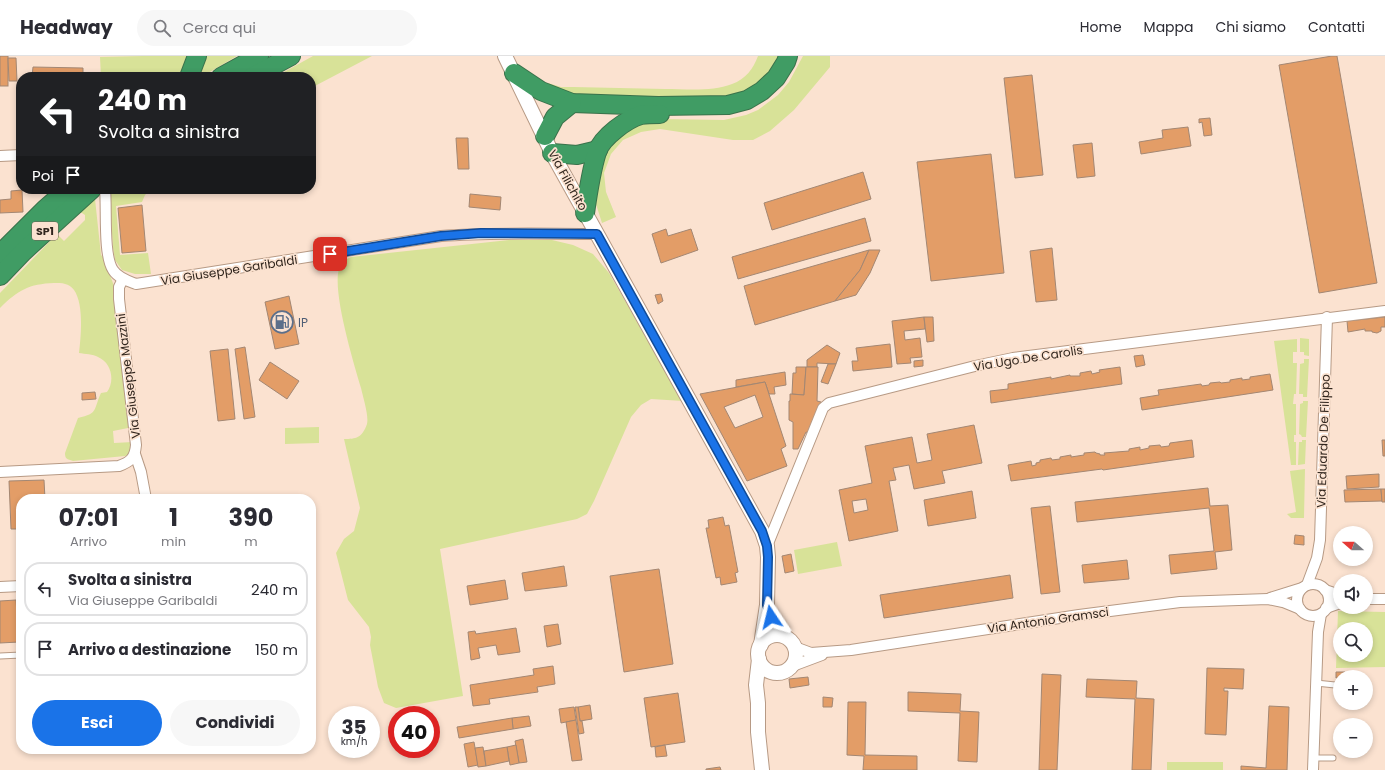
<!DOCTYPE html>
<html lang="it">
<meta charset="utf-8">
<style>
body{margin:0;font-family:Poppins,sans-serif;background:#f7f7f7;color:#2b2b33;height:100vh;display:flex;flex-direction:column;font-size:15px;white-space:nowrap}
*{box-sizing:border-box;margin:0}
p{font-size:13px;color:#7c7c81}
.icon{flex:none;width:22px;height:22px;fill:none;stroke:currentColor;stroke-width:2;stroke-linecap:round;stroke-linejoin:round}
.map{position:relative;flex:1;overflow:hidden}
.drawer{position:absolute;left:16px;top:438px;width:300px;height:260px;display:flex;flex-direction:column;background:#fff;border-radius:16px;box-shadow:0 2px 6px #0003}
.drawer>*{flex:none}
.guide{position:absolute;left:16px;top:16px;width:300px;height:122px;border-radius:16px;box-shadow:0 2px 6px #0003;background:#202124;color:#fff;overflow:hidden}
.needle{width:26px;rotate:290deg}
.controls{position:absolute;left:1333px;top:470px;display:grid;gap:8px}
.controls a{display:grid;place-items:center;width:40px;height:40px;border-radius:50%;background:#fff;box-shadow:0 2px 6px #0003;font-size:20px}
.speed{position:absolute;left:328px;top:650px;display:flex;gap:8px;font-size:20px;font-weight:700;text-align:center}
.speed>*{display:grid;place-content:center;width:52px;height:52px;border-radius:50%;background:#fff;box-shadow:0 2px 6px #0003;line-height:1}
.speed small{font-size:10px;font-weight:400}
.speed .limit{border:6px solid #d22;background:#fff;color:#111}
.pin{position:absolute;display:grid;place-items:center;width:34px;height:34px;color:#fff;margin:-17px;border-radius:8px;box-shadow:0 2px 6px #0006}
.me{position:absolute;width:44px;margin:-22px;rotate:350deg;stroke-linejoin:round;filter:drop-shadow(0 0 3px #0008)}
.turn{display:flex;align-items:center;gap:14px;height:84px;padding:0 16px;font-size:18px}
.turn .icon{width:52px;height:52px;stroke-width:2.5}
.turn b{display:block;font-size:28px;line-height:34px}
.then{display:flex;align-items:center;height:38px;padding:0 16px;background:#0003;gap:8px;font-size:15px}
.eta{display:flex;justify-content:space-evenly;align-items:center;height:68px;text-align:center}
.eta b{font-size:24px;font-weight:700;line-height:28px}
.button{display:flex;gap:8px;margin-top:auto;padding:8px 16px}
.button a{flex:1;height:46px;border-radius:24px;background:#1a73e8;color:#fff;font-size:16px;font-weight:700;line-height:46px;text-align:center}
.button a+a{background:#f7f7f7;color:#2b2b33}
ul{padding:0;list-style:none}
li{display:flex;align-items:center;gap:12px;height:54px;margin:0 8px 6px;padding:0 8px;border:2px solid #e1e1e2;border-radius:16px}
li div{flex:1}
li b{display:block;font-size:15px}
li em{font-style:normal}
header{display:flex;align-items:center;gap:24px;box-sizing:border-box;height:56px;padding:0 20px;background:#fff;border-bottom:1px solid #e1e1e2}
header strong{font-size:19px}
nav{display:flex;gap:22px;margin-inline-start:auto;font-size:14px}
.search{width:280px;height:36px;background:#f7f7f7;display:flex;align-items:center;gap:10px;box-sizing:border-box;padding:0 14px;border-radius:22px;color:#7c7c81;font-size:15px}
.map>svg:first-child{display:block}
.green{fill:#d8e298;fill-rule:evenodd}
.building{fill:#e39d67;stroke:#a38773;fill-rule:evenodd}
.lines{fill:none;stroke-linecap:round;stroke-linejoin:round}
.lane-casing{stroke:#b79a85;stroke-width:7}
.street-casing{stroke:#b79a85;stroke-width:12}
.secondary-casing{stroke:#b79a85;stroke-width:16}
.highway-casing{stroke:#3a724b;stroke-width:20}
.lane{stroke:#fff;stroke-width:5}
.street{stroke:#fff;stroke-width:10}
.secondary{stroke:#fff;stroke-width:14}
.highway{stroke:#409c64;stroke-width:18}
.route-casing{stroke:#114b97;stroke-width:10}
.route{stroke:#1a73e8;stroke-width:7}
.labels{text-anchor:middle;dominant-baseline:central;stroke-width:3.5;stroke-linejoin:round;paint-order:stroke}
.shield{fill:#fbe2d0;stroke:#6d5e53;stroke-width:1}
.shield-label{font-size:11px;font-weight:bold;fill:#30251d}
.street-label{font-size:12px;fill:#30251d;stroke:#fbe2d0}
.service-label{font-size:12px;fill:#4e5e75;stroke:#fbe2d0;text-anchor:start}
</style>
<header>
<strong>Headway</strong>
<div class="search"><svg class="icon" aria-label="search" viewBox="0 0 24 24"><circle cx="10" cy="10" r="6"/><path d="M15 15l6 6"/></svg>Cerca qui</div>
<nav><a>Home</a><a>Mappa</a><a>Chi siamo</a><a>Contatti</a></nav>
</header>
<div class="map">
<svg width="1385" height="714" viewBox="0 0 1385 714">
<rect width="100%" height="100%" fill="#fbe2d0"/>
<g class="green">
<path d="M143 0H190L181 21H101L100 1Z"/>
<path d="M203 0H237L201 21H195Z"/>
<path d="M313 0H372L311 32V21H275Z"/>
<path d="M758 0H782L760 30 726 45 573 42 549 29 548 27 561 31H573C604 32 634 32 665 33 686 33 712 36 732 28 746 23 753 13 758 0Z"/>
<path d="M803 0H830V11L794 54 770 75 753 84H733L660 73 641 76 623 84 611 98 604 117 606 136 616 161 602 167 594 142 599 102 629 70 660 63 724 64 746 59 758 54 778 39 789 26Z"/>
<path d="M109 133H151L145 139 142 146 116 150 120 199 148 197 151 218H135L122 214 115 204 113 192Z"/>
<path d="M95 143 101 199 103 201 116 235 133 371 113 375 114 387 133 386 131 398 125 400 73 405C67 403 65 403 65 397L78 362C99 357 93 354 101 337L107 336C115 325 112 307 98 301 93 298 85 298 79 297 81 280 84 248 74 234 69 227 62 227 54 227 29 228 18 234 0 252V237L57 178 64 185 85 164V159L82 157H79Z"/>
<path d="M509 184H552L573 189 593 198 609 217 683 345 651 343 641 349 631 361 594 445 587 458 577 463 440 493 463 640 396 652 384 647 378 631 370 589 371 581 369 571 348 544 336 497 344 483 354 475 360 452 344 383C356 383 362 382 367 368 369 360 363 341 361 332 354 308 332 236 339 213 341 206 345 204 351 201Z"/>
<path d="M1300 282 1309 283V300L1304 299V296H1300Z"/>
<path d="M1297 283V296H1293V307H1297L1296 338H1294L1293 348H1296V379H1294V386H1296V409H1291L1274 285Z"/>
<path d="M1304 303H1309L1307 341H1303V338H1299L1300 308 1304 307Z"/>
<path d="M1303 345H1308L1306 381H1302L1301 379 1299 378 1300 348 1303 347Z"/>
<path d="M319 371V387L285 388V372Z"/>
<path d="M1302 384H1306L1305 408 1298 409 1299 386H1302Z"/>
<path d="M1305 413 1304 462H1291L1287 458 1296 456 1290 415Z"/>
<path d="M837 486 842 510 798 518 794 494Z"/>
<path d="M1338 555 1385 556V611L1336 612ZM1340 573H1366V599H1340Z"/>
<rect x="1167" y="706" width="56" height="8"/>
</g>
<g class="building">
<rect x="0" y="0" width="8" height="30"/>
<path d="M1332 0H1337L1377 227 1319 237 1279 9Z"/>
<path d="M8 2H16L17 25H9Z"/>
<path d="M33 11 83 12V21H32Z"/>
<path d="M1032 19 1043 119 1015 122 1004 22Z"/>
<path d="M1210 62 1212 79 1204 80 1202 66 1199 67V63Z"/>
<path d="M1188 71 1191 90 1141 98 1139 86 1163 82 1162 74Z"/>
<path d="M456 82H468L469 113H458Z"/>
<path d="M1092 87 1095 120 1077 122 1073 89Z"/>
<path d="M991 98 1004 217 931 225 917 106Z"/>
<path d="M863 116 871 143 772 174 764 147Z"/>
<path d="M22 134 23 156 0 157V144L11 143V135Z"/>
<path d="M470 138 501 141 500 154 469 151Z"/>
<path d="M142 149 146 195 122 197 118 152Z"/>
<path d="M865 162 871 185 738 223 732 201Z"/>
<path d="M666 173 668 180 691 173 698 194 661 207 652 178Z"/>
<path d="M1052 192 1057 244 1036 246 1030 195Z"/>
<path d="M869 194 860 214 835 245 755 269 744 230Z"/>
<path d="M869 194H880L870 217 856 239 835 245 860 214Z"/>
<path d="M661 238 663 245 658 248 655 239Z"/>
<path d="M289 240 299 288 275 293 265 246Z"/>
<path d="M924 261 925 273 904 275 905 284 920 282 922 301 910 302 911 307 897 308 892 265Z"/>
<path d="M924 261H933L934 285 927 286Z"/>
<path d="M1385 261V271H1381V275L1377 277 1372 276V275H1365V273L1348 276 1347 265Z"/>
<path d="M890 288 892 311 853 315 852 305H858L856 292Z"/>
<path d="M827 289 840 297 836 308 817 307V311H807V304Z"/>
<path d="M245 291 255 361 244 363 235 293Z"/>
<path d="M228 293 235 363 218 365 210 295Z"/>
<path d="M1143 299 1145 309 1136 311 1134 300Z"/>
<path d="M923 304V310L914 311V305Z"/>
<path d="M270 306 299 325 287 343 259 324Z"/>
<path d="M828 308H836L828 328 821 326Z"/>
<path d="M796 311H806L804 339 792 338 793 317H796Z"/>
<path d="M806 311H818L817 345 821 346 808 377 806 376 798 393H793V366L789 364V345H790V338L804 339Z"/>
<path d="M1120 311 1122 328 991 347 990 335 1008 333V328L1051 321V323L1070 319V320H1080V317L1091 315 1092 318 1100 316 1099 314Z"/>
<path d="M785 316 786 329 774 331 775 338H769L765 326 736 331V324Z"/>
<path d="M1270 318 1273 334 1142 354 1140 342 1159 339 1158 334 1201 328 1202 330 1209 329 1210 327 1220 326 1221 327 1230 326V324L1242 322V324L1250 323V321Z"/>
<path d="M765 326 786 390 781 393 787 410 747 425 700 338ZM755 339 763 361 735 372 724 351Z"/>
<path d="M95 336 96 343 82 344V337Z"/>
<path d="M974 369 982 407 942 415 945 427 914 433 909 409 893 412 896 424 889 425 898 475 849 485 839 434 872 427 865 390 912 381 917 407 932 404 927 378ZM866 443 868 454 854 457 852 445Z"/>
<path d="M1192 384 1194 401 1103 414 1102 413 1011 425 1008 409 1031 405 1032 410 1036 409V407L1040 406V404L1051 402 1052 404 1060 403V401L1071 399V401L1084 399V397L1095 396 1096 397 1100 398V399H1105L1104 397 1129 395V393L1140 391V394L1149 392V390L1160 389 1161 391 1169 390 1170 387Z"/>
<path d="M1382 384H1385V400H1383Z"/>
<path d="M1379 418V431L1347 433 1346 420Z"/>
<path d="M44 424 45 443H21V473H11L9 425Z"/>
<path d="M1208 432 1210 450 1228 449 1232 494 1215 496 1217 513 1171 518 1169 499 1214 495 1209 452 1077 466 1075 446Z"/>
<path d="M1381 433 1382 445 1345 446 1344 434Z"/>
<path d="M1381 433H1385V446H1382Z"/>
<path d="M972 435 976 462 928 470 924 444Z"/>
<path d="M1050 450 1060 536 1041 538 1031 452Z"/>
<path d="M723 461 725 470 729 469 738 516 735 517 737 526 721 529 720 521 716 522 706 472H709L708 464Z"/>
<path d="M1295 479 1304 480V489L1294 488Z"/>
<path d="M791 498 794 515 785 517 782 500Z"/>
<path d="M1127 504 1129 523 1084 527 1082 509Z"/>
<path d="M564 510 567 530 525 535 522 517Z"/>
<path d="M659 513 673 608 624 616 610 520Z"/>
<path d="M1010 519 1013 542 884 562 880 539Z"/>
<path d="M505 524 508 543 470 549 467 530Z"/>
<path d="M16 544 19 586 0 587V545Z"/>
<path d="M558 568 561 588 547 591 544 570Z"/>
<path d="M516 572 520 596 498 599 496 589 478 592 480 602 471 604 468 576 475 575 476 578Z"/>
<path d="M553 610 555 628 537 631 538 636 489 643 490 648 473 650 470 629 534 619 533 613Z"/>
<path d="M1207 612 1244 613 1243 633 1224 632V635H1228L1226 679 1205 678Z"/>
<path d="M21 614V639H20L18 615Z"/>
<path d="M1336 616H1345L1347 621 1336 622Z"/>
<path d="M1042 618 1061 619 1057 714H1039Z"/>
<path d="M808 621 809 629 790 632 789 623Z"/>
<path d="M1087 623 1137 625 1136 642 1154 643 1151 714H1132L1135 643 1086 641Z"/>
<path d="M908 636 961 638 960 655 979 656 977 706 958 705 960 657 908 655Z"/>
<path d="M678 637 685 686 651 691 644 642Z"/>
<path d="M823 641 833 642 832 651H823Z"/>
<path d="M848 646H866L865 699 917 700V714H863L864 700 847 699Z"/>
<path d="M590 649 592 663 580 665 578 651Z"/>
<path d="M1269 650 1289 651 1287 714H1241V710L1266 712Z"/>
<path d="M574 651 576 664 561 667 559 653Z"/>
<path d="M575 651H578L580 665H582L584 677 579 678Z"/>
<path d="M529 660 531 670 513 673 512 662Z"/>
<path d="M512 662 513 673 459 682 457 671Z"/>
<path d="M576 664 582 704 572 705 566 666Z"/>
<path d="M523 683 527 706 519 707 515 685Z"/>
<path d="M474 686 478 709 468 711 464 688Z"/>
<path d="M516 689 519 707 510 709 507 691Z"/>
<path d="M665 689 667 700 656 701 655 691Z"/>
<path d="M483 691 486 710 478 711 475 692Z"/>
<path d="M507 691 509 705 486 710 484 695Z"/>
<path d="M720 711 721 714H706V713Z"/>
</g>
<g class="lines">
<g class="lane-casing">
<g id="lane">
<path d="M0 600 21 599"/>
<path d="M1316 627 1335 629"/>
<path d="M1314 702H1333"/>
</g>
</g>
<g class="street-casing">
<g id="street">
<path d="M0 100 21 99"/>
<path d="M105 133C107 152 103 199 113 214 118 222 128 225 136 228L441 180C493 176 545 178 597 178"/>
<path d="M135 398 141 416 146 443"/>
<path d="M0 416 119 410C130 406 135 402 136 389L119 243V231L123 223"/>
<path d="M767 490 823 352 829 347 975 310 1013 302 1385 255"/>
<circle cx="1313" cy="544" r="16"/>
<path d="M1307 529 1317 502 1320 484 1327 261"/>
<path d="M0 531 21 530"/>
<path d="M1325 534 1340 539"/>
<path d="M1270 542 1302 532"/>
<path d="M1366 543H1385"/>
<path d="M1326 552 1340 547"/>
<path d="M795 591 811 597 851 594 1079 559 1180 546 1268 543 1283 546 1300 553"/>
<path d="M790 611 822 599"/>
<path d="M1313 714 1318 576 1321 558"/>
</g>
</g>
<g class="secondary-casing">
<g id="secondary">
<path d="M505 0 552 97 762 475 767 490 768 501 767 549 761 589"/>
<circle cx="777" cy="598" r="19"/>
<path d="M759 603 756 629 758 647V676L762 714"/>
</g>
</g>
<g class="highway-casing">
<g id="highway">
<path d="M514 17 541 35 572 47 658 50 728 49 747 44 762 35 776 22 786 6 788 0"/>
<path d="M189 21 197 0"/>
<path d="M221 21 259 0"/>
<path d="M252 21 291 0"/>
<path d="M545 80 555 61 572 47"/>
<path d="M552 97 577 99 598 94"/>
<path d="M585 157C588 136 591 115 597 96 602 81 627 63 641 59 647 58 654 58 660 58"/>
<path d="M0 198 45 153 68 133"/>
<path d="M0 220 23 196 92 133"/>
</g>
</g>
<use href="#lane" class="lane"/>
<use href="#street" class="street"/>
<use href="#secondary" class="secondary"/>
<use href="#highway" class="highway"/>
</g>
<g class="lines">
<g class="route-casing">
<path id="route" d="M330 198 441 180 481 177 597 178 762 475 767 490 768 501 767 549 771 561"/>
</g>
<use href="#route" class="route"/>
</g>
<defs>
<g id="fuel-ring" transform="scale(1.15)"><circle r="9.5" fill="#fbe2d0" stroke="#5c6f8a" stroke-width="1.5"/><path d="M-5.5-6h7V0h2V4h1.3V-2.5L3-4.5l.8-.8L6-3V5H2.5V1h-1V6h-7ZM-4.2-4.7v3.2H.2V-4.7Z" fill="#5c6f8a"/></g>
</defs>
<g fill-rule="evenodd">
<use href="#fuel-ring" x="282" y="266"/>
</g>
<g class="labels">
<rect class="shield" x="32" y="166" width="26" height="18" rx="3"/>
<g class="shield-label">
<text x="45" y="175">SP1</text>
</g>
<g class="street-label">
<text transform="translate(568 124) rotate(61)">Via Filichito</text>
<text transform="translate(229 214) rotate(-9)">Via Giuseppe Garibaldi</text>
<text transform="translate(1028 302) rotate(-9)">Via Ugo De Carolis</text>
<text transform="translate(128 320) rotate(-97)">Via Giuseppe Mazzini</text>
<text transform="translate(1323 385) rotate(-88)">Via Eduardo De Filippo</text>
<text transform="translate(1048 564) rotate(-8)">Via Antonio Gramsci</text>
</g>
<g class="service-label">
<text x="298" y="266">IP</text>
</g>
</g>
</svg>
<div class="controls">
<a><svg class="needle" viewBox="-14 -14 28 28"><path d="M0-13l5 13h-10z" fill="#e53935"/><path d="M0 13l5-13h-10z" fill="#7c7c81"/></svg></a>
<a><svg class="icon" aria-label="sound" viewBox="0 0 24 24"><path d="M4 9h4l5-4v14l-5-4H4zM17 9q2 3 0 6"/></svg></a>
<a><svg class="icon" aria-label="search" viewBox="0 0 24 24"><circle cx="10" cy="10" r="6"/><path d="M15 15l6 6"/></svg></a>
<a>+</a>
<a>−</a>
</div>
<div class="speed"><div>35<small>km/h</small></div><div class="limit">40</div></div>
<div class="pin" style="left:330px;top:198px;background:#d93025"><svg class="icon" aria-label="arrive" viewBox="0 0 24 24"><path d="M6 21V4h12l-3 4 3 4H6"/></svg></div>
<svg class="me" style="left:771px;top:561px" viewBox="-20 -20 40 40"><path d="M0-17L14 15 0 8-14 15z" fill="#1a73e8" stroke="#fff" stroke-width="4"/></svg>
<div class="guide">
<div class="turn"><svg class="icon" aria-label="left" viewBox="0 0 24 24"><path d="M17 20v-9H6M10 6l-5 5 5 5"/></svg><div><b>240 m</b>Svolta a sinistra</div></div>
<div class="then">Poi<svg class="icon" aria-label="arrive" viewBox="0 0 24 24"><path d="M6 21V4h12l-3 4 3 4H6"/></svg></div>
</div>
<section class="drawer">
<div class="eta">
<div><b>07:01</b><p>Arrivo</p></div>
<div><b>1</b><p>min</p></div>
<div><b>390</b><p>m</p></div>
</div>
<ul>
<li><svg class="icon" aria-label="left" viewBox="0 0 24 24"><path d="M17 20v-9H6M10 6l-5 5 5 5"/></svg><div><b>Svolta a sinistra</b><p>Via Giuseppe Garibaldi</p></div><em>240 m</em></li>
<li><svg class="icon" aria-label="arrive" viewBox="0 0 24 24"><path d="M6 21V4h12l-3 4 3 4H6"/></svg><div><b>Arrivo a destinazione</b></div><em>150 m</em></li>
</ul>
<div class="button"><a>Esci</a><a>Condividi</a></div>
</section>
</div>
